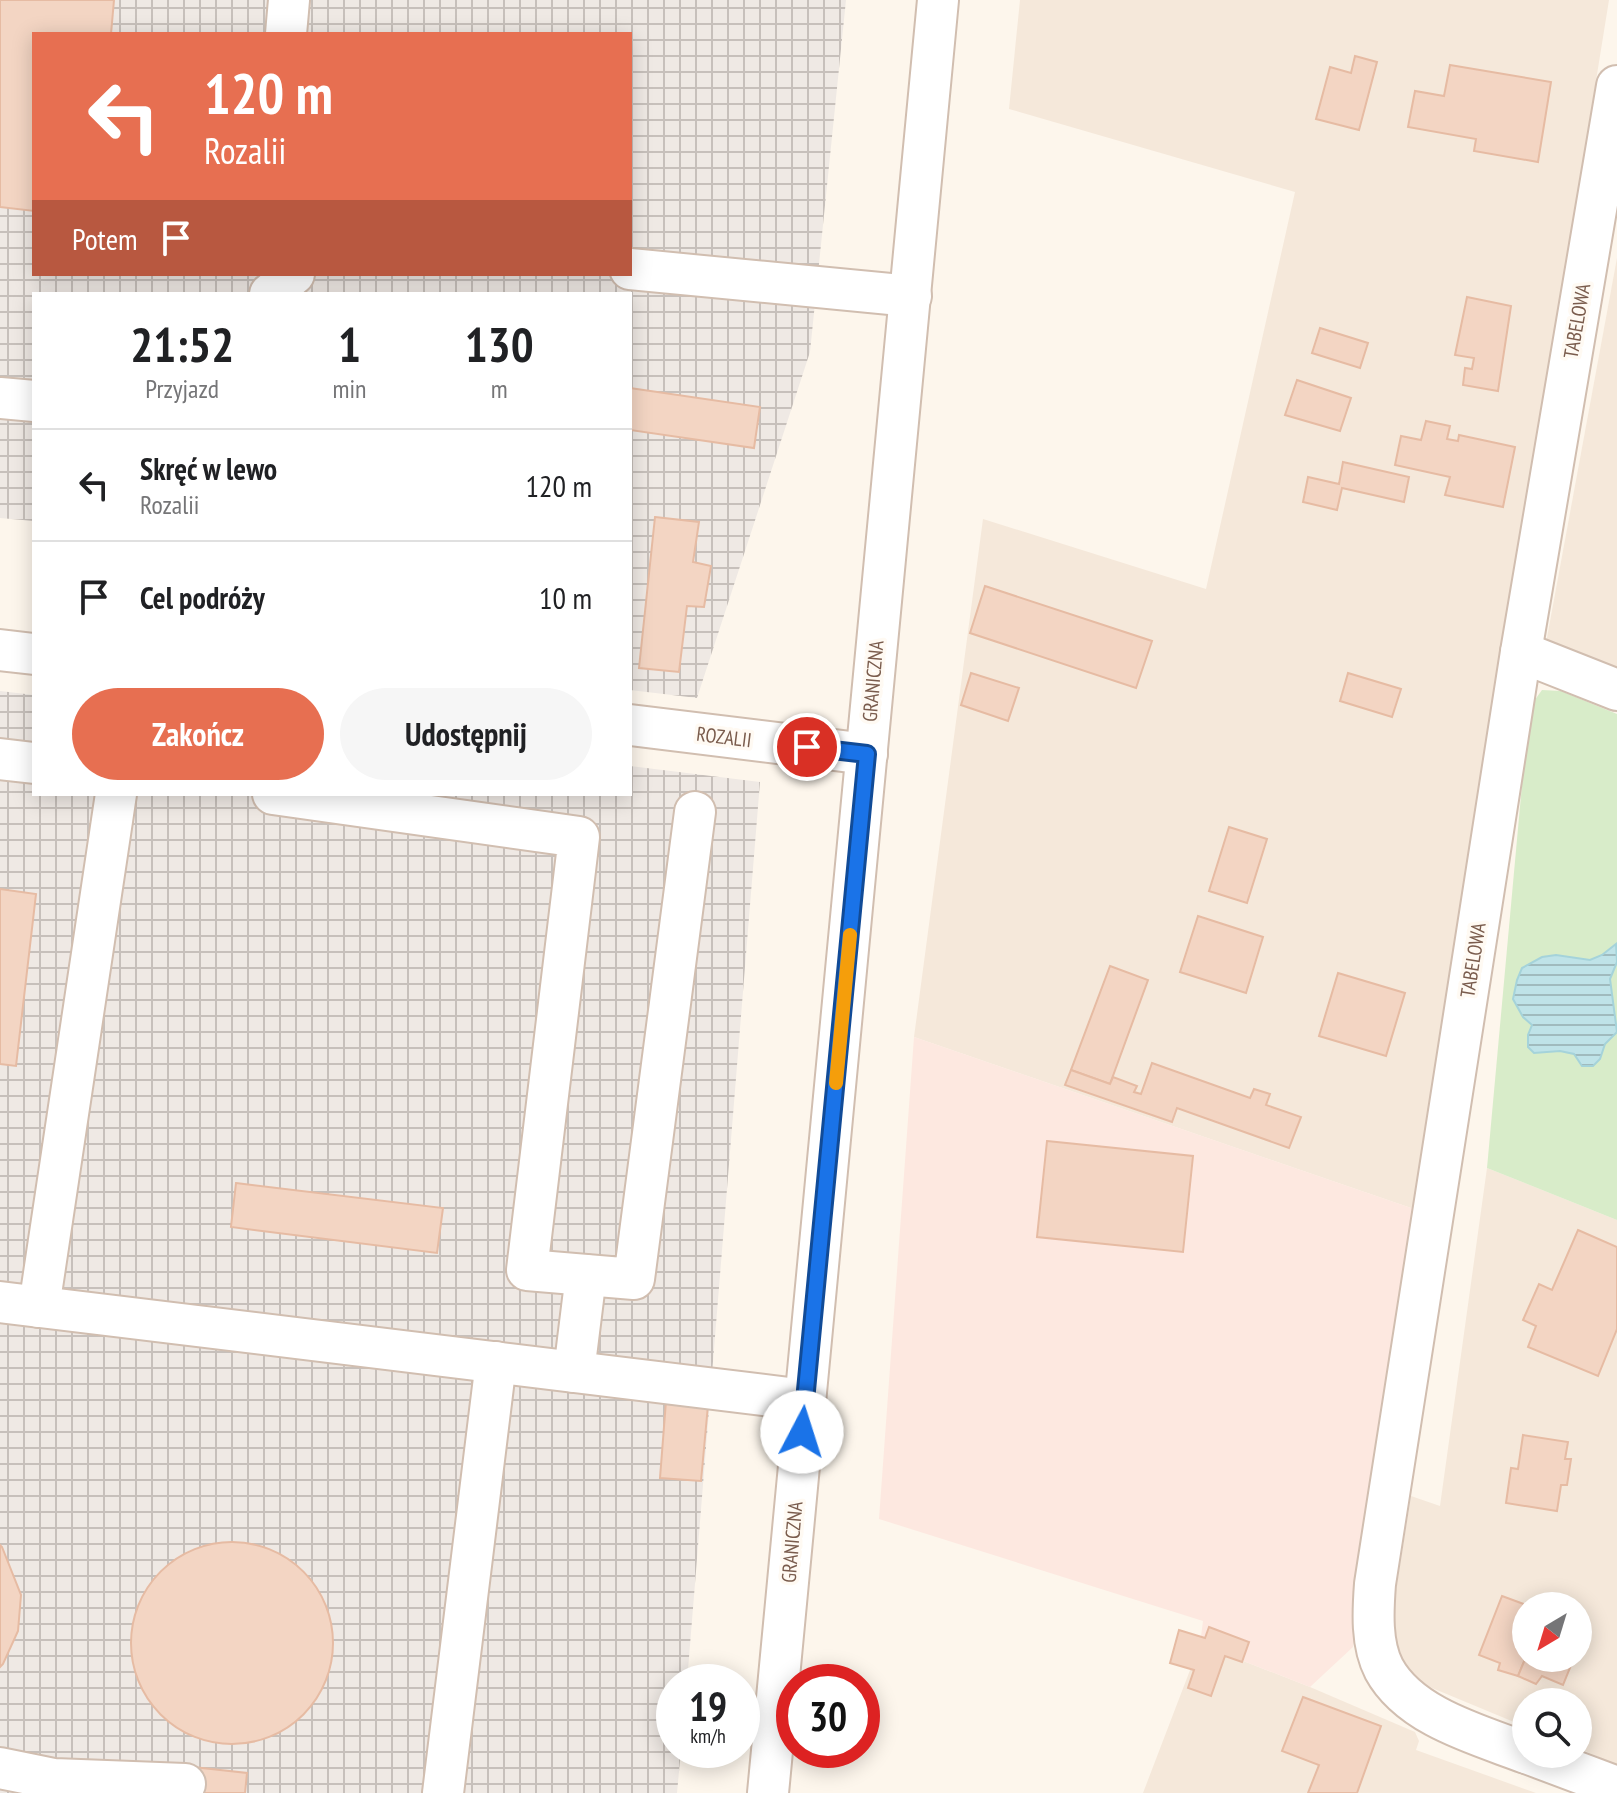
<!DOCTYPE html>
<html lang="pl">
<meta charset="utf-8">
<style>
body{margin:0;font-family:"PT Sans Narrow",sans-serif;background:#f6f6f6;color:#202124;height:100vh;display:flex;flex-direction:column;font-size:30px;white-space:nowrap}
*{box-sizing:border-box;margin:0}
p{font-size:26px;color:#757577}
.icon{flex:none;width:44px;height:44px;fill:none;stroke:currentColor;stroke-width:2;stroke-linecap:round;stroke-linejoin:round}
.map{position:relative;flex:1;overflow:hidden}
.details{position:absolute;left:32px;top:292px;width:600px;height:504px;display:flex;flex-direction:column;background:#fff;border-radius:0px;box-shadow:0 4px 20px #0003}
.details>*{flex:none}
.guide{position:absolute;left:32px;top:32px;width:600px;height:244px;border-radius:0px;box-shadow:0 4px 20px #0003;background:#e76f51;color:#fff;overflow:hidden}
.needle{width:52px;rotate:218deg}
.fabs{position:absolute;left:1512px;top:1592px;display:grid;gap:16px}
.fabs a{display:grid;place-items:center;width:80px;height:80px;border-radius:50%;background:#fff;box-shadow:0 4px 20px #0003;font-size:40px}
.speed{position:absolute;left:656px;top:1664px;display:flex;gap:16px;font-size:40px;font-weight:700;text-align:center}
.speed>*{display:grid;place-content:center;width:104px;height:104px;border-radius:50%;background:#fff;box-shadow:0 4px 20px #0003;line-height:1}
.speed small{font-size:20px;font-weight:400}
.speed .limit{border:12px solid #d22;background:#fff;color:#111}
.pin{position:absolute;display:grid;place-items:center;width:68px;height:68px;color:#fff;margin:-34px;border:4px solid #fff;border-radius:50%;box-shadow:0 2px 8px #0007}
.me{position:absolute;width:88px;margin:-44px;rotate:5deg;stroke-linejoin:round;filter:drop-shadow(0 0 6px #0008)}
.turn{display:flex;align-items:center;gap:28px;height:168px;padding:0 40px;font-size:36px}
.turn .icon{width:104px;height:104px;stroke-width:2.5}
.turn b{display:block;font-size:56px;line-height:68px}
.then{display:flex;align-items:center;height:76px;padding:0 40px;background:#0003;gap:16px;font-size:30px}
.eta{display:flex;justify-content:space-evenly;align-items:center;height:136px;text-align:center}
.eta b{font-size:48px;font-weight:700;line-height:56px}
.cta{display:flex;gap:16px;margin-top:auto;padding:16px 40px}
.cta a{flex:1;height:92px;border-radius:48px;background:#e76f51;color:#fff;font-size:32px;font-weight:700;line-height:92px;text-align:center}
.cta a+a{background:#f6f6f6;color:#202124}
ul{padding:0;list-style:none}
li{display:flex;align-items:center;gap:24px;height:112px;padding:0 40px;border-top:2px solid #e0e0e0}
li div{flex:1}
li b{display:block;font-size:30px}
li em{font-style:normal}
.map>svg:first-child{display:block}
.residential{fill:#f5e8da;fill-rule:evenodd}
.commercial{fill:#fde8e0}
.industrial{fill:url(#industrial-grid);fill-rule:evenodd}
.grass{fill:#d8ecc9}
.water{fill:url(#water-rules);stroke:#a5d3da;stroke-width:2}
.building{fill:#f3d5c3;stroke:#e6bba3;stroke-width:2}
.lines{fill:none;stroke-linecap:round;stroke-linejoin:round}
.minor-casing{stroke:#d1beb0;stroke-width:44}
.minor{stroke:#fff;stroke-width:40}
.route-casing{stroke:#114b97;stroke-width:20}
.route{stroke:#1a73e8;stroke-width:14}
.slow{stroke:#f59e0b;stroke-width:14}
.labels{text-anchor:middle;dominant-baseline:central;stroke-width:7;stroke-linejoin:round;paint-order:stroke}
.street-label{font-size:20px;fill:#7a5c4d;stroke:#fffaf3}
</style>
<div class="map">
<svg width="1617" height="1793" viewBox="0 0 1617 1793">
<defs>
<pattern id="industrial-grid" width="8" height="8" patternUnits="userSpaceOnUse" patternTransform="scale(2)"><rect width="8" height="8" fill="#efe9e4"/><path d="M0 4h8M4 0v8" fill="none" stroke="#c7c0bb"/></pattern>
<pattern id="water-rules" width="6" height="5" patternUnits="userSpaceOnUse" patternTransform="scale(2)"><rect width="6" height="5" fill="#bfe3e8"/><path d="M0 2.5h6" fill="none" stroke="#a0bbbe"/></pattern>
</defs>
<rect width="100%" height="100%" fill="#fdf6ec"/>
<g class="residential">
<path d="M1020 0H1609L1414 1209 914 1037 983 519 1206 589 1295 192 1009 109Z"/>
<path d="M1617 258V671L1546 643Z"/>
<path d="M1487 1168 1617 1220V1765L1578 1748V1702H1526V1727L1408 1678 1388 1641 1411 1496 1440 1506ZM1526 1606H1578V1658H1526Z"/>
<path d="M1200 1644 1310 1687 1415 1732 1419 1741 1416 1750 1536 1793H1143Z"/>
</g>
<path class="commercial" d="M914 1037 1414 1209 1353 1647 1310 1687 1200 1644 1203 1621 879 1519Z"/>
<g class="industrial">
<path d="M0 0H846L810 352 697 698 630 690V294H34V521L0 518ZM34 34H630V274H34Z"/>
<path d="M0 691 34 695V794H630V766L760 782 687 1682H674V1750H681L677 1793H0Z"/>
</g>
<path class="grass" d="M1542 690 1561 691 1617 714V1220L1487 1168 1529 708Z"/>
<path class="water" d="M1616 944 1617 962 1610 979 1617 1032 1605 1044 1600 1059 1593 1066H1582L1574 1054 1560 1051 1534 1053 1528 1047V1035L1532 1025 1523 1017 1513 999 1517 980 1522 968 1542 957 1556 955 1590 960 1602 955Z"/>
<g class="building">
<path d="M0 0H114L111 34H34V211L0 207Z"/>
<path d="M1355 56 1377 62 1359 130 1316 119 1330 67 1351 73Z"/>
<path d="M1450 65 1551 82 1538 162 1474 151 1476 139 1408 127 1415 91 1444 96Z"/>
<path d="M1467 297 1511 306 1498 391 1463 385 1465 368 1472 369 1474 358 1455 355Z"/>
<path d="M1320 328 1368 343 1360 368 1312 353Z"/>
<path d="M1297 380 1351 398 1340 431 1285 415Z"/>
<path d="M630 388 760 407 754 448 630 430Z"/>
<path d="M1426 421 1450 426 1447 439 1458 441 1459 435 1515 447 1503 507 1445 495 1450 477 1395 465 1401 436 1421 440Z"/>
<path d="M1343 462 1409 477 1404 502 1342 488 1337 510 1303 502 1308 477 1339 484Z"/>
<path d="M655 517 699 522 693 562 711 566 704 607 687 606 679 672 639 668Z"/>
<path d="M985 586 1152 641 1136 688 970 633Z"/>
<path d="M971 673 1019 688 1008 721 961 705Z"/>
<path d="M1348 673 1401 689 1392 717 1340 701Z"/>
<path d="M1229 827 1267 839 1247 903 1209 891Z"/>
<path d="M0 889 36 894 16 1066 0 1064Z"/>
<path d="M1198 916 1263 937 1246 993 1180 972Z"/>
<path d="M1110 966 1148 980 1110 1084 1071 1070Z"/>
<path d="M1338 973 1405 993 1386 1056 1319 1036Z"/>
<path d="M1152 1063 1250 1098 1254 1089 1270 1094 1266 1105 1301 1117 1289 1148 1177 1108 1172 1122 1065 1085 1071 1070 1110 1084 1113 1077 1137 1086 1134 1092 1141 1094Z"/>
<path d="M1047 1141 1193 1156 1183 1252 1037 1237Z"/>
<path d="M236 1183 443 1208 437 1253 231 1227Z"/>
<path d="M1578 1230 1617 1247V1329L1598 1376 1528 1347 1536 1326 1523 1320 1539 1284 1552 1290Z"/>
<path d="M666 1401 708 1405 701 1481 660 1478Z"/>
<path d="M1523 1435 1568 1442 1565 1459H1571L1567 1485H1561L1557 1511 1506 1503 1511 1468 1518 1469Z"/>
<circle cx="232" cy="1643" r="101"/>
<path d="M0 1545 2 1547 21 1595 18 1631 3 1664 0 1667Z"/>
<path d="M1502 1596 1529 1606H1526V1657L1518 1676 1498 1670 1500 1663 1479 1655Z"/>
<path d="M1209 1627 1249 1642 1242 1662 1225 1656 1211 1696 1188 1688 1194 1670 1170 1663 1179 1630 1205 1638Z"/>
<path d="M1526 1657V1658H1574L1563 1685 1542 1676 1536 1684 1518 1676Z"/>
<path d="M1303 1697 1381 1726 1357 1793H1308L1319 1765 1282 1751Z"/>
<path d="M193 1767 247 1773 245 1793H190Z"/>
</g>
<g class="lines">
<g class="minor-casing">
<g id="minor">
<path d="M286 34 289 0"/>
<path d="M630 269 911 296"/>
<path d="M270 294 294 274"/>
<path d="M0 398 34 401"/>
<path d="M0 650 34 654"/>
<path d="M1521 652 1617 690"/>
<path d="M630 725 867 754"/>
<path d="M0 759 34 763"/>
<path d="M273 794 579 837 527 1270 634 1279 695 812"/>
<path d="M0 1302 805 1400"/>
<path d="M39 1307 116 794"/>
<path d="M574 1372 586 1275"/>
<path d="M1526 1753C1479 1735 1410 1717 1384 1669 1371 1644 1373 1611 1375 1584L1521 652 1617 86"/>
<path d="M1529 1754 1617 1787"/>
<path d="M0 1768 54 1779 185 1784"/>
<path d="M443 1793 496 1362"/>
<path d="M768 1793 938 0"/>
</g>
</g>
<use href="#minor" class="minor"/>
</g>
<g class="lines">
<g class="route-casing">
<path id="route" d="M802 1432 867 754 807 747"/>
</g>
<use href="#route" class="route"/>
<path class="slow" d="M836 1083 850 935"/>
</g>
<g class="labels">
<g class="street-label">
<text transform="translate(1577 321) rotate(-80)">TABELOWA</text>
<text transform="translate(873 681) rotate(-85)">GRANICZNA</text>
<text transform="translate(724 737) rotate(7)">ROZALII</text>
<text transform="translate(1473 960) rotate(-81)">TABELOWA</text>
<text transform="translate(792 1542) rotate(-85)">GRANICZNA</text>
</g>
</g>
</svg>
<div class="fabs">
<a><svg class="needle" viewBox="-14 -14 28 28"><path d="M0-13l5 13h-10z" fill="#e53935"/><path d="M0 13l5-13h-10z" fill="#757577"/></svg></a>
<a><svg class="icon" aria-label="search" viewBox="0 0 24 24"><circle cx="10" cy="10" r="6"/><path d="M15 15l6 6"/></svg></a>
</div>
<div class="speed"><div>19<small>km/h</small></div><div class="limit">30</div></div>
<div class="pin" style="left:807px;top:747px;background:#d93025"><svg class="icon" aria-label="arrive" viewBox="0 0 24 24"><path d="M6 21V4h12l-3 4 3 4H6"/></svg></div>
<svg class="me" style="left:802px;top:1432px" viewBox="-20 -20 40 40"><circle r="19" fill="#fff"/><path d="M0-13L10 11 0 6-10 11z" fill="#1a73e8"/></svg>
<div class="guide">
<div class="turn"><svg class="icon" aria-label="left" viewBox="0 0 24 24"><path d="M17 20v-9H6M10 6l-5 5 5 5"/></svg><div><b>120 m</b>Rozalii</div></div>
<div class="then">Potem<svg class="icon" aria-label="arrive" viewBox="0 0 24 24"><path d="M6 21V4h12l-3 4 3 4H6"/></svg></div>
</div>
<section class="details">
<div class="eta">
<div><b>21:52</b><p>Przyjazd</p></div>
<div><b>1</b><p>min</p></div>
<div><b>130</b><p>m</p></div>
</div>
<ul>
<li><svg class="icon" aria-label="left" viewBox="0 0 24 24"><path d="M17 20v-9H6M10 6l-5 5 5 5"/></svg><div><b>Skręć w lewo</b><p>Rozalii</p></div><em>120 m</em></li>
<li><svg class="icon" aria-label="arrive" viewBox="0 0 24 24"><path d="M6 21V4h12l-3 4 3 4H6"/></svg><div><b>Cel podróży</b></div><em>10 m</em></li>
</ul>
<div class="cta"><a>Zakończ</a><a>Udostępnij</a></div>
</section>
</div>
